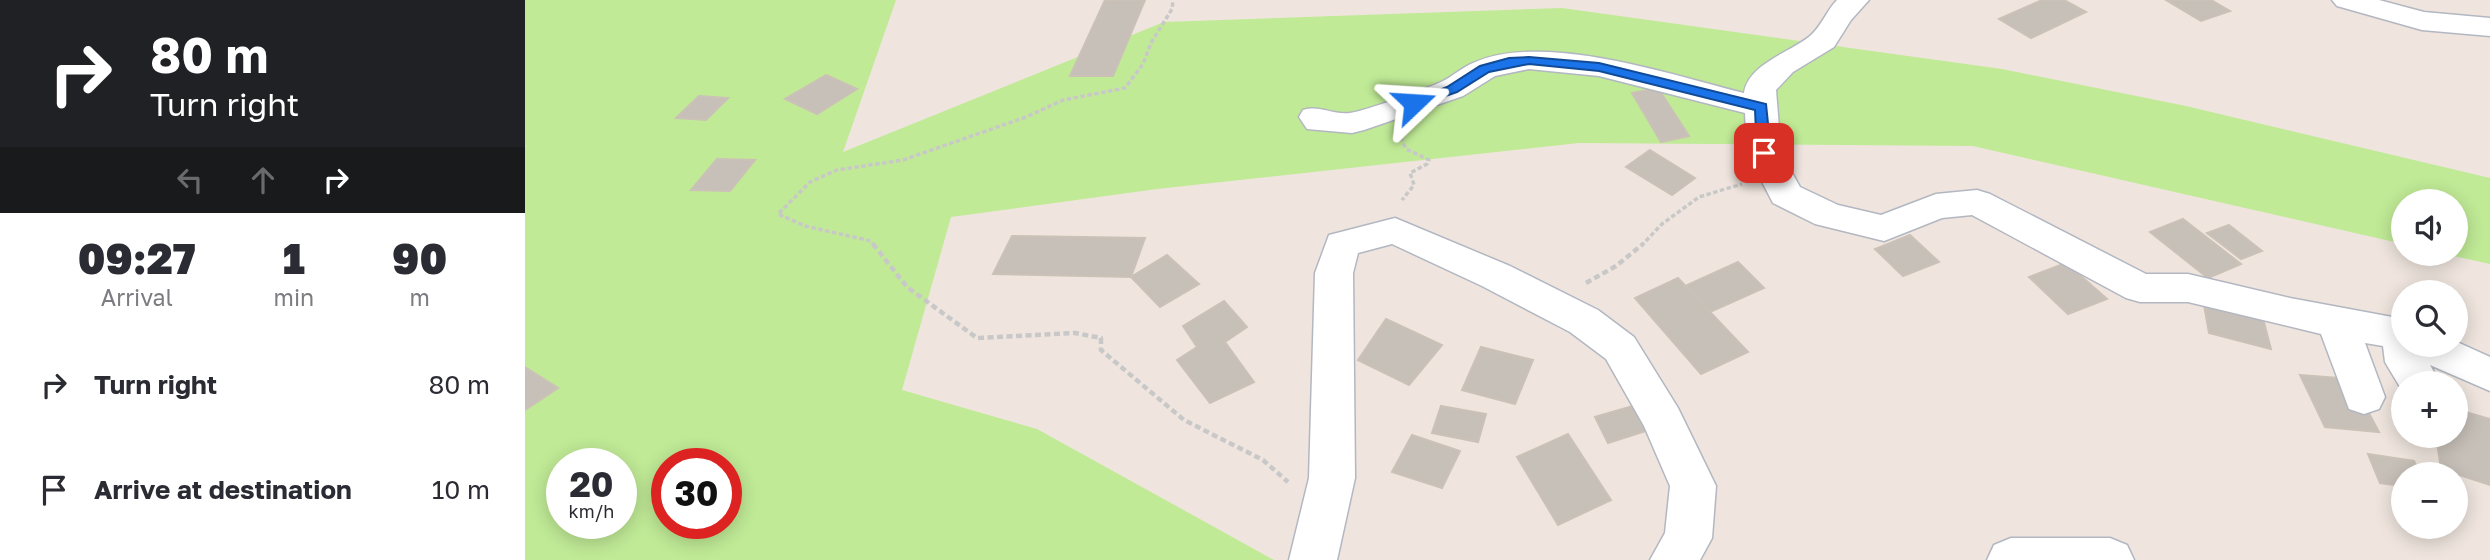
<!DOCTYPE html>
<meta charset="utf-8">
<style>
body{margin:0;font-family:"Golos Text",sans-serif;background:#f2f2f3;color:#2b2b33;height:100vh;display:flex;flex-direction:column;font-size:26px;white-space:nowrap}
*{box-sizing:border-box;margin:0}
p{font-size:23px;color:#7c7c81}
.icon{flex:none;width:38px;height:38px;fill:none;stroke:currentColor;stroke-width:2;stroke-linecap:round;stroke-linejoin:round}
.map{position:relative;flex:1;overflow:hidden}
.details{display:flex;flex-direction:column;background:#fff;width:525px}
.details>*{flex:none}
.guide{background:#202124;color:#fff;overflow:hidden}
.fabs{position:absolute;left:1866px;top:189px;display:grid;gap:14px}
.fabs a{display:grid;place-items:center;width:77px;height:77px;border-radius:50%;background:#fff;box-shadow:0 4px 18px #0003;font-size:35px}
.speed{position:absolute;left:21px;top:448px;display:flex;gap:14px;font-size:35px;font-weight:700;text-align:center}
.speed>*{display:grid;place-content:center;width:91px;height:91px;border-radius:50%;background:#fff;box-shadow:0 4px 18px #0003;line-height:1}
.speed small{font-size:18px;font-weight:400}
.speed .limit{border:10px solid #d22;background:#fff;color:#111}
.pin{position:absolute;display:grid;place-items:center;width:60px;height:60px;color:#fff;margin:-30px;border-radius:14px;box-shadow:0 4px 10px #0006}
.me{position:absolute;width:77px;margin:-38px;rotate:70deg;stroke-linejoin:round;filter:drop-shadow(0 0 5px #0008)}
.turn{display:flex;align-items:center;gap:24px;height:147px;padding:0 35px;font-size:32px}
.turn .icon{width:91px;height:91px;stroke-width:2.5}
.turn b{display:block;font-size:49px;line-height:60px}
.lanes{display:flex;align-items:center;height:66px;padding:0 35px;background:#0003;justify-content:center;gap:35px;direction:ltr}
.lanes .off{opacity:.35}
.eta{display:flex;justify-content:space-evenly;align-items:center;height:119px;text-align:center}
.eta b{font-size:42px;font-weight:800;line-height:49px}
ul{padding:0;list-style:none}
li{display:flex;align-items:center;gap:21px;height:105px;padding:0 35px}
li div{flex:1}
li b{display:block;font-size:26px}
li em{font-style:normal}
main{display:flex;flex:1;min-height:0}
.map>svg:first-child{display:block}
.green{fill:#c0ea96;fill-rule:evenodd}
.building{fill:#c7c0b9;stroke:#cbc1b7;stroke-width:2}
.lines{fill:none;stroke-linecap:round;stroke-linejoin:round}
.minor-casing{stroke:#b2b7c1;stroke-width:3}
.path-far1{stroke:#c8c8c8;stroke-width:3.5;stroke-dasharray:4.5 2.5;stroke-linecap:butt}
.path{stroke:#c8c8c8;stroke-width:4.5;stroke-dasharray:6 3.5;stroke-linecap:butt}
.minor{fill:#fff;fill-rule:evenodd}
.route{fill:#1a73e8;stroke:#114b97;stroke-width:2}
</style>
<main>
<section class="details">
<div class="guide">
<div class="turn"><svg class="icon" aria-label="right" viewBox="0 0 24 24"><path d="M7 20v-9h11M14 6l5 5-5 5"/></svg><div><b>80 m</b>Turn right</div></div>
<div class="lanes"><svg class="icon off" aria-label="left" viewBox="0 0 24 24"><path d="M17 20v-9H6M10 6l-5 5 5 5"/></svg><svg class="icon off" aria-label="ahead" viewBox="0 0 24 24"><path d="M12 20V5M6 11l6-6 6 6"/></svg><svg class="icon" aria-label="right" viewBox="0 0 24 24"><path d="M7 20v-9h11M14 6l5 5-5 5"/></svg></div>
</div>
<div class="eta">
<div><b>09:27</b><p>Arrival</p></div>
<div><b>1</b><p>min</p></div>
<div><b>90</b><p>m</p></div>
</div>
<ul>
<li><svg class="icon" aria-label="right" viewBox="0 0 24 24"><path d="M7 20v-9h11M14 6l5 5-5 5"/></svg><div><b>Turn right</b></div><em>80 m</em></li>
<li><svg class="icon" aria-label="arrive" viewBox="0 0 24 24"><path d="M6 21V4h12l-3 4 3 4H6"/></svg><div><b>Arrive at destination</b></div><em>10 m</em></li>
</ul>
</section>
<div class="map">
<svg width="1965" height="560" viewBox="0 0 1965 560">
<rect width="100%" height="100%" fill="#efe5de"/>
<path class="green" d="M0 0H371L318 152 639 22 1037 8 1477 69 1661 106 1965 178V264L1920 254H1930V201H1878V244L1448 146 1054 143 632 189 426 217 377 390 512 429 749 560H0ZM37 464H96V523H37ZM142 464H201V523H142Z"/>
<g class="building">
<path d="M580 0H620L588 76H545Z"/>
<path d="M1517 0H1539L1561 12 1506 38 1474 19Z"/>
<path d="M1641 0H1686L1705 11 1676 21Z"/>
<path d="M301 75 332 89 292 114 260 99Z"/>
<path d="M1133 88 1164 136 1136 142 1107 93Z"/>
<path d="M174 96 203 98 181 120 151 118Z"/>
<path d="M1125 150 1170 178 1147 195 1101 167Z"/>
<path d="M192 159 230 160 205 191 166 190Z"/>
<path d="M1658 219 1716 264 1683 278 1625 232Z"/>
<path d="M1704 225 1737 251 1716 259 1682 233Z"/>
<path d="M1385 235 1414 262 1378 276 1350 249Z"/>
<path d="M487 236 620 238 606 277 468 274Z"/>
<path d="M642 255 674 284 635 307 606 277Z"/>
<path d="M1213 262 1239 288 1185 312 1160 286Z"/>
<path d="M1541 263 1582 299 1543 314 1504 277Z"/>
<path d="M1153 278 1185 312 1223 352 1176 374 1110 298Z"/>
<path d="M1677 294 1735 307 1746 349 1684 333Z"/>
<path d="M699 301 722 327 700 342 729 382 685 403 652 360 672 347 658 326Z"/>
<path d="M861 319 917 345 884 385 833 360Z"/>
<path d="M956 347 1008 360 990 404 937 390Z"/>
<path d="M0 367 33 388 0 410Z"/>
<path d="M1775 375 1826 379 1854 432 1800 427Z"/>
<path d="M916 406 961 414 953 442 907 433Z"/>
<path d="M1108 406 1121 431 1083 443 1070 417Z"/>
<path d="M1930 409 1965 419V485L1916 469 1911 436H1930Z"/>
<path d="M1043 434 1086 500 1033 525 992 457Z"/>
<path d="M887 435 935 451 917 488 867 472Z"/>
<path d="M1843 454 1889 461 1895 474H1878V486L1855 483Z"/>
</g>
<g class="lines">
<g class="minor-casing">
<g id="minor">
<path d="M1312 0H1344L1326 20 1309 47 1268 72 1251 90 1256 153 1275 187 1313 205 1356 215 1411 194 1452 190 1465 194 1621 274H1663L1765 298 1878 319V345H1930V341L1965 357V391L1905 365 1915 383H1878V392L1860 362 1858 346 1840 343 1860 397 1854 409 1839 414 1824 409 1796 334 1663 302H1615L1601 298 1447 215 1417 218 1359 241 1290 224 1248 203 1222 153 1220 113 1074 76 1004 69 970 76 938 96 839 130 827 133 782 129 774 117 778 110C795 105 807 115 825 113 843 110 898 90 916 82 927 77 936 68 948 63 1019 31 1146 75 1219 93 1223 64 1266 52 1285 36 1296 27 1302 10 1312 0Z"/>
<path d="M1807 0H1854L1899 12 1965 18V36L1897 30 1812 6Z"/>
<path d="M870 218 985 266 1073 310 1109 337 1153 408 1191 486 1187 538 1175 560H1125L1140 533 1145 486 1119 426 1081 359 1045 332 957 286 867 244 833 253 828 273 830 478 812 560H764L784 478 790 273 804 235Z"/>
<path d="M1486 538H1585L1602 545 1609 560H1462L1469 545Z"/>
</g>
</g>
<g class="path-far1">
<path d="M876 137 881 149 904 160 902 164 885 173 889 185 877 200"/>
<path d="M350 246 346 241 280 226 253 214 285 182 312 170 378 160 501 117 538 100 600 88 618 64 626 43 647 9 648 0"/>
<path d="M1116 246 1137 224 1174 197 1217 184"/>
</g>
<g class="path">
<path d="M348 244 382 287 452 338 550 333 576 338V350L659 420 738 460 763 482"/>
<path d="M1061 283 1091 266 1118 244"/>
</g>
<use href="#minor" class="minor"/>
</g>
<path class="route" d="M1004 57 1074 63 1241 104 1246 153 1239 158 1232 153 1230 110 1074 71 1004 64 964 72 932 92 889 107 882 103 922 87 955 66 984 58Z"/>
</svg>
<div class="fabs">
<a><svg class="icon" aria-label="sound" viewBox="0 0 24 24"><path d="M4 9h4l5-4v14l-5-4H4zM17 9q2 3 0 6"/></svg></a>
<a><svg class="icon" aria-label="search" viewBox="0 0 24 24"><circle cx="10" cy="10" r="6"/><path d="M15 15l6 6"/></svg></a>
<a>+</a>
<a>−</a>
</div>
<div class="speed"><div>20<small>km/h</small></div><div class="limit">30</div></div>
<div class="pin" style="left:1239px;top:153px;background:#d93025"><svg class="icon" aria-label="arrive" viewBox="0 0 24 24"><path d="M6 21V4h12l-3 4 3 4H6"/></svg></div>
<svg class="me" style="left:889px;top:103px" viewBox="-20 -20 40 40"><path d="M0-17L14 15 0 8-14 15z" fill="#1a73e8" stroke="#fff" stroke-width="4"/></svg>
</div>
</main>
